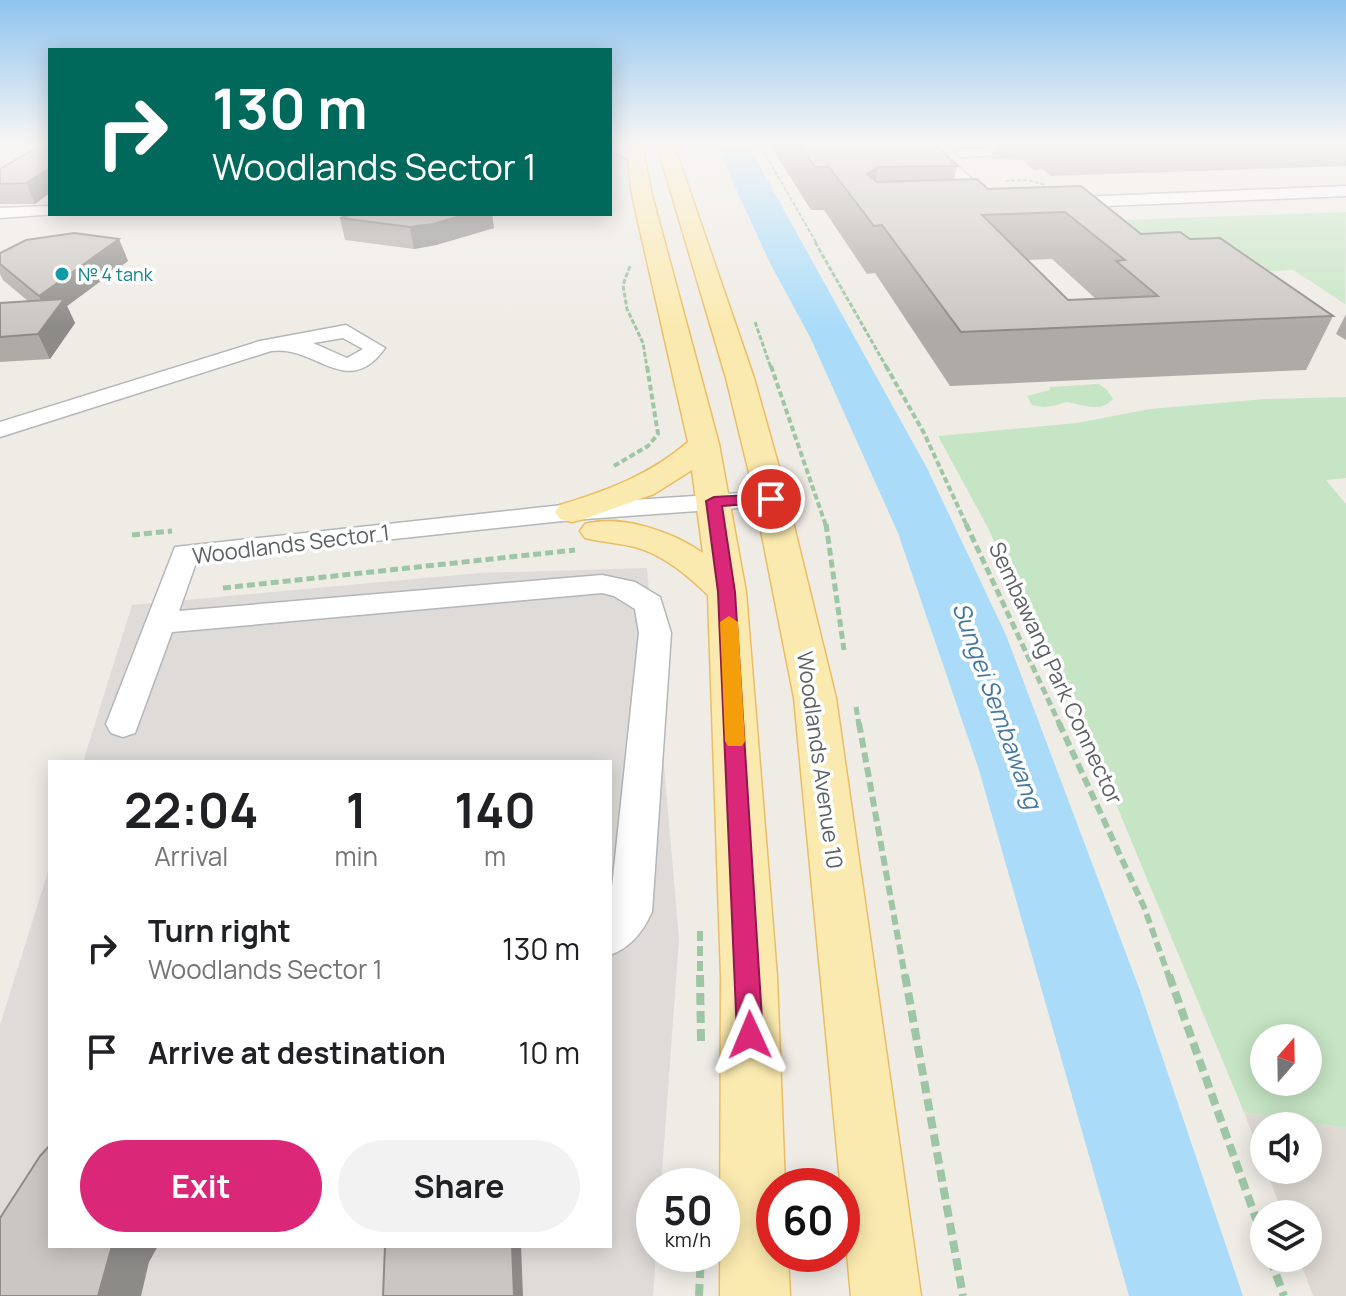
<!DOCTYPE html>
<meta charset="utf-8">
<style>
body{margin:0;font-family:Manrope,sans-serif;background:#f2f2f2;color:#202124;height:100vh;display:flex;flex-direction:column;font-size:30px;white-space:nowrap}
*{box-sizing:border-box;margin:0}
p{font-size:26px;color:#757577}
.icon{flex:none;width:44px;height:44px;fill:none;stroke:currentColor;stroke-width:2;stroke-linecap:round;stroke-linejoin:round}
.map{position:relative;flex:1;overflow:hidden}
.sheet{position:absolute;left:48px;top:760px;width:564px;height:488px;display:flex;flex-direction:column;background:#fff;border-radius:0px;box-shadow:0 4px 20px #0003}
.sheet>*{flex:none}
.hud{position:absolute;left:48px;top:48px;width:564px;height:168px;border-radius:0px;box-shadow:0 4px 20px #0003;background:#00695c;color:#fff;overflow:hidden}
.needle{width:52px;rotate:20deg}
.tools{position:absolute;left:1250px;top:1024px;display:grid;gap:16px}
.tools a{display:grid;place-items:center;width:72px;height:72px;border-radius:50%;background:#fff;box-shadow:0 4px 20px #0003;font-size:40px}
.speed{position:absolute;left:636px;top:1168px;display:flex;gap:16px;font-size:40px;font-weight:700;text-align:center}
.speed>*{display:grid;place-content:center;width:104px;height:104px;border-radius:50%;background:#fff;box-shadow:0 4px 20px #0003;line-height:1}
.speed small{font-size:20px;font-weight:400}
.speed .limit{border:12px solid #d22;background:#fff;color:#111}
.pin{position:absolute;display:grid;place-items:center;width:68px;height:68px;color:#fff;margin:-34px;border:4px solid #fff;border-radius:50%;box-shadow:0 2px 8px #0007}
.me{position:absolute;width:88px;margin:-44px;rotate:359deg;stroke-linejoin:round;filter:drop-shadow(0 0 6px #0008)}
.turn{display:flex;align-items:center;gap:28px;height:168px;padding:0 32px;font-size:36px}
.turn .icon{width:104px;height:104px;stroke-width:2.5}
.turn b{display:block;font-size:56px;line-height:68px}
.eta{display:flex;justify-content:space-evenly;align-items:center;height:136px;text-align:center}
.eta b{font-size:48px;font-weight:700;line-height:56px}
.action{display:flex;gap:16px;margin-top:auto;padding:16px 32px}
.action a{flex:1;height:92px;border-radius:48px;background:#db2777;color:#fff;font-size:32px;font-weight:700;line-height:92px;text-align:center}
.action a+a{background:#f2f2f2;color:#202124}
ul{padding:0;list-style:none}
li{display:flex;align-items:center;gap:24px;height:104px;padding:0 32px}
li div{flex:1}
li b{display:block;font-size:30px}
li em{font-style:normal}
.map>svg:first-child{display:block}
.industrial{fill:#dedbd8}
.education{fill:#dfdbd4}
.green{fill:#c6e5c4;fill-rule:evenodd}
.water{fill:#aadcfa}
.lines{fill:none;stroke-linecap:round;stroke-linejoin:round}
.minor-casing{stroke:#b3b6ba;stroke-width:3}
.major-casing{stroke:#eabd64;stroke-width:3}
.path-far5{stroke:#9ec6a6;stroke-width:2;stroke-dasharray:4 2;stroke-linecap:butt}
.path-far4{stroke:#9ec6a6;stroke-width:3;stroke-dasharray:5 2;stroke-linecap:butt}
.path-far3{stroke:#9ec6a6;stroke-width:4;stroke-dasharray:6 3;stroke-linecap:butt}
.path-far2{stroke:#9ec6a6;stroke-width:5;stroke-dasharray:8 4;stroke-linecap:butt}
.path-far1{stroke:#9ec6a6;stroke-width:6;stroke-dasharray:10 5;stroke-linecap:butt}
.path{stroke:#9ec6a6;stroke-width:8;stroke-dasharray:12 6;stroke-linecap:butt}
.minor{fill:#fff;fill-rule:evenodd}
.major{fill:#fbeaaf;fill-rule:evenodd}
.wall{fill:#aeaba7;fill-rule:evenodd}
.shaded-wall{fill:#8d8b88}
.building{fill:#cac7c2;stroke:#8d8b88;stroke-width:2;fill-rule:evenodd}
.route{fill:#db2777;stroke:#8e194d;stroke-width:2}
.slow{fill:#f59e0b}
.culture-dot{fill:#0f9aa8;stroke:#fff;stroke-width:3}
.labels{text-anchor:middle;dominant-baseline:central;stroke-width:7;stroke-linejoin:round;paint-order:stroke}
.far-culture-label{font-size:18px;fill:#0d838f;stroke:#fff;text-anchor:start}
.street-label{font-size:22px;fill:#5d6165;stroke:#fff}
.water-label{font-size:24px;font-style:italic;fill:#4478a3;stroke:#fff}
</style>
<div class="map">
<svg width="1346" height="1296" viewBox="0 0 1346 1296">
<rect width="100%" height="100%" fill="#efece6"/>
<path class="industrial" d="M647 568 679 939 661 1186H654L656 1254 653 1296H0V1025L50 865V1246H610V762H83L132 605 479 573Z"/>
<path class="education" d="M1244 1112 1346 1128V1296H1313L1299 1258H1308V1214H1283L1266 1170H1308V1126H1264V1165Z"/>
<g class="green">
<path d="M1346 212 1345 304 1293 270 1191 275 1121 220Z"/>
<path d="M1099 384 1107 390 1113 399C1099 414 1083 404 1066 402 1053 406 1047 409 1032 405L1027 396 1050 390V387Z"/>
<path d="M1346 397V478L1326 480 1346 504V1128L1244 1112 1086 732 988 528 938 436 1077 423 1150 409 1265 399ZM1308 1038V1082H1264V1038Z"/>
</g>
<path class="water" d="M716 145H748L927 468 1006 635 1139 988 1243 1296H1129L979 770 898 533 810 337 770 263Z"/>
<g class="lines">
<g class="minor-casing">
<g id="minor">
<path d="M610 145H619L645 159 638 163 610 151Z"/>
<path d="M920 145H935L986 192 1007 202 999 207 976 198Z"/>
<path d="M1035 146 1040 147V153L962 157 955 153 962 149Z"/>
<path d="M1346 186V196L1057 208 1049 203 1057 198Z"/>
<path d="M50 206V214H56L0 218V208Z"/>
<path d="M346 325 385 348C348 401 315 344 271 351L0 437V422L260 341ZM343 338 363 349 347 358 313 343Z"/>
<path d="M771 491 780 493 784 499 780 505 572 520 197 560 179 611 602 575 635 582 660 597 671 633 652 912C643 932 630 948 610 955V906L639 633 635 609 614 596 602 593 172 632 135 733 123 737 111 733 106 724 175 547 572 504Z"/>
</g>
</g>
<g class="major-casing">
<g id="major">
<path d="M626 145H642L652 195 719 444 746 592 777 976 785 1186H774V1254H788L790 1296H720L721 976 708 595C687 575 664 555 635 547 618 543 601 542 585 538L580 531 585 524C622 514 673 532 703 553L692 470 654 494 584 519 572 522 560 519 555 512 560 505C608 490 650 475 688 442L632 195Z"/>
<path d="M657 145H674L754 378 784 485 836 698 921 1296H851L794 698 752 485 726 378Z"/>
</g>
</g>
<g class="path-far5">
<path d="M760 145 817 244"/>
<path d="M1005 181 1028 180 1046 185"/>
</g>
<g class="path-far4">
<path d="M815 242 887 368"/>
<path d="M630 266 623 285 627 309 643 343 647 368"/>
<path d="M755 322 771 368"/>
</g>
<g class="path-far3">
<path d="M771 366 826 526"/>
<path d="M886 366 924 433 967 526"/>
<path d="M614 466 648 446 658 434 647 366"/>
</g>
<g class="path-far2">
<path d="M826 524 844 650"/>
<path d="M966 524 1060 725"/>
<path d="M132 535 172 531"/>
<path d="M223 588 575 550"/>
<path d="M856 707 859 725"/>
</g>
<g class="path-far1">
<path d="M859 723 905 977"/>
<path d="M1059 723 1144 907 1169 977"/>
<path d="M700 931V977"/>
</g>
<g class="path">
<path d="M700 975 701 1041"/>
<path d="M905 975 963 1296"/>
<path d="M1169 975 1264 1241"/>
<path d="M1270 1258 1284 1296"/>
<path d="M699 1296 701 1255"/>
</g>
<use href="#minor" class="minor"/>
<use href="#major" class="major"/>
</g>
<g class="wall">
<path d="M41 145 35 204H0V169Z"/>
<path d="M770 145H936L957 166 954 179 1141 234 1190 239 1333 316 1306 370 950 386 875 273 867 274 824 210H811ZM1052 259 1096 299 1068 300 1027 260Z"/>
<path d="M994 145H1346V166L1050 176 1042 169 1034 170 1022 160 991 159Z"/>
<path d="M354 214H492L494 228 436 245 414 249 345 240 340 218Z"/>
<path d="M119 239 128 261 67 306 75 323 50 359 0 362V303L28 301 3 280 0 274V253Z"/>
<path d="M1346 314V340L1336 334Z"/>
</g>
<g class="shaded-wall">
<path d="M878 167 872 211 867 174Z"/>
<path d="M50 168V193L35 204 26 183Z"/>
<path d="M467 214H492L494 228 436 245 414 249 410 227Z"/>
<path d="M119 239 128 261 67 306 75 323 50 359 38 334 49 319 39 296Z"/>
<path d="M112 1246H158L149 1262 141 1296H98Z"/>
<path d="M512 1246H521L523 1296H514Z"/>
</g>
<g class="building">
<path d="M41 145H50V168L26 183 0 184V169Z"/>
<path d="M800 145H936L957 166 878 167 867 174 877 182 977 179 988 189 1081 186 1141 234 1180 232 1190 239 1220 238 1333 316 961 332 882 225 874 226 829 167H815ZM1065 212 1125 260 1116 261 1158 296 1068 300 982 215Z"/>
<path d="M354 214H467L433 224 410 227 340 218Z"/>
<path d="M74 233 119 239 39 296 0 264V253L26 240Z"/>
<path d="M64 299 38 334 0 337V303Z"/>
<path d="M50 1145V1246H112L98 1296H0V1218L40 1156Z"/>
<path d="M385 1246H512L514 1296H383Z"/>
</g>
<linearGradient id="sky" x2="0" y2="1"><stop stop-color="#8fc4ef"/><stop offset="0.44" stop-color="#f8f6f4"/><stop offset="1" stop-color="#f8f6f4" stop-opacity="0"/></linearGradient>
<rect width="1346" height="327" fill="url(#sky)"/>
<path class="route" d="M771 494 778 499 776 502 722 506 735 592 763 1035 759 1045 750 1048 741 1045 737 1035 718 592 706 501 714 497Z"/>
<path class="slow" d="M729 616 738 622 745 741 742 746H728L725 741 720 622Z"/>
<circle class="culture-dot" cx="62" cy="274" r="8"/>
<g class="labels">
<g class="far-culture-label">
<text x="78" y="274">№ 4 tank</text>
</g>
<g class="street-label">
<text transform="translate(291 544) rotate(-7)">Woodlands Sector 1</text>
<text transform="translate(1056 673) rotate(65)">Sembawang Park Connector</text>
<text transform="translate(820 760) rotate(82)">Woodlands Avenue 10</text>
</g>
<g class="water-label">
<text transform="translate(998 705) rotate(70)">Sungei Sembawang</text>
</g>
</g>
</svg>
<div class="tools">
<a><svg class="needle" viewBox="-14 -14 28 28"><path d="M0-13l5 13h-10z" fill="#e53935"/><path d="M0 13l5-13h-10z" fill="#757577"/></svg></a>
<a><svg class="icon" aria-label="sound" viewBox="0 0 24 24"><path d="M4 9h4l5-4v14l-5-4H4zM17 9q2 3 0 6"/></svg></a>
<a><svg class="icon" aria-label="layers" viewBox="0 0 24 24"><path d="M12 4l9 5-9 5-9-5zM3 14l9 5 9-5"/></svg></a>
</div>
<div class="speed"><div>50<small>km/h</small></div><div class="limit">60</div></div>
<div class="pin" style="left:771px;top:499px;background:#d93025"><svg class="icon" aria-label="arrive" viewBox="0 0 24 24"><path d="M6 21V4h12l-3 4 3 4H6"/></svg></div>
<svg class="me" style="left:750px;top:1035px" viewBox="-20 -20 40 40"><path d="M0-17L14 15 0 8-14 15z" fill="#db2777" stroke="#fff" stroke-width="4"/></svg>
<div class="hud">
<div class="turn"><svg class="icon" aria-label="right" viewBox="0 0 24 24"><path d="M7 20v-9h11M14 6l5 5-5 5"/></svg><div><b>130 m</b>Woodlands Sector 1</div></div>
</div>
<section class="sheet">
<div class="eta">
<div><b>22:04</b><p>Arrival</p></div>
<div><b>1</b><p>min</p></div>
<div><b>140</b><p>m</p></div>
</div>
<ul>
<li><svg class="icon" aria-label="right" viewBox="0 0 24 24"><path d="M7 20v-9h11M14 6l5 5-5 5"/></svg><div><b>Turn right</b><p>Woodlands Sector 1</p></div><em>130 m</em></li>
<li><svg class="icon" aria-label="arrive" viewBox="0 0 24 24"><path d="M6 21V4h12l-3 4 3 4H6"/></svg><div><b>Arrive at destination</b></div><em>10 m</em></li>
</ul>
<div class="action"><a>Exit</a><a>Share</a></div>
</section>
</div>
